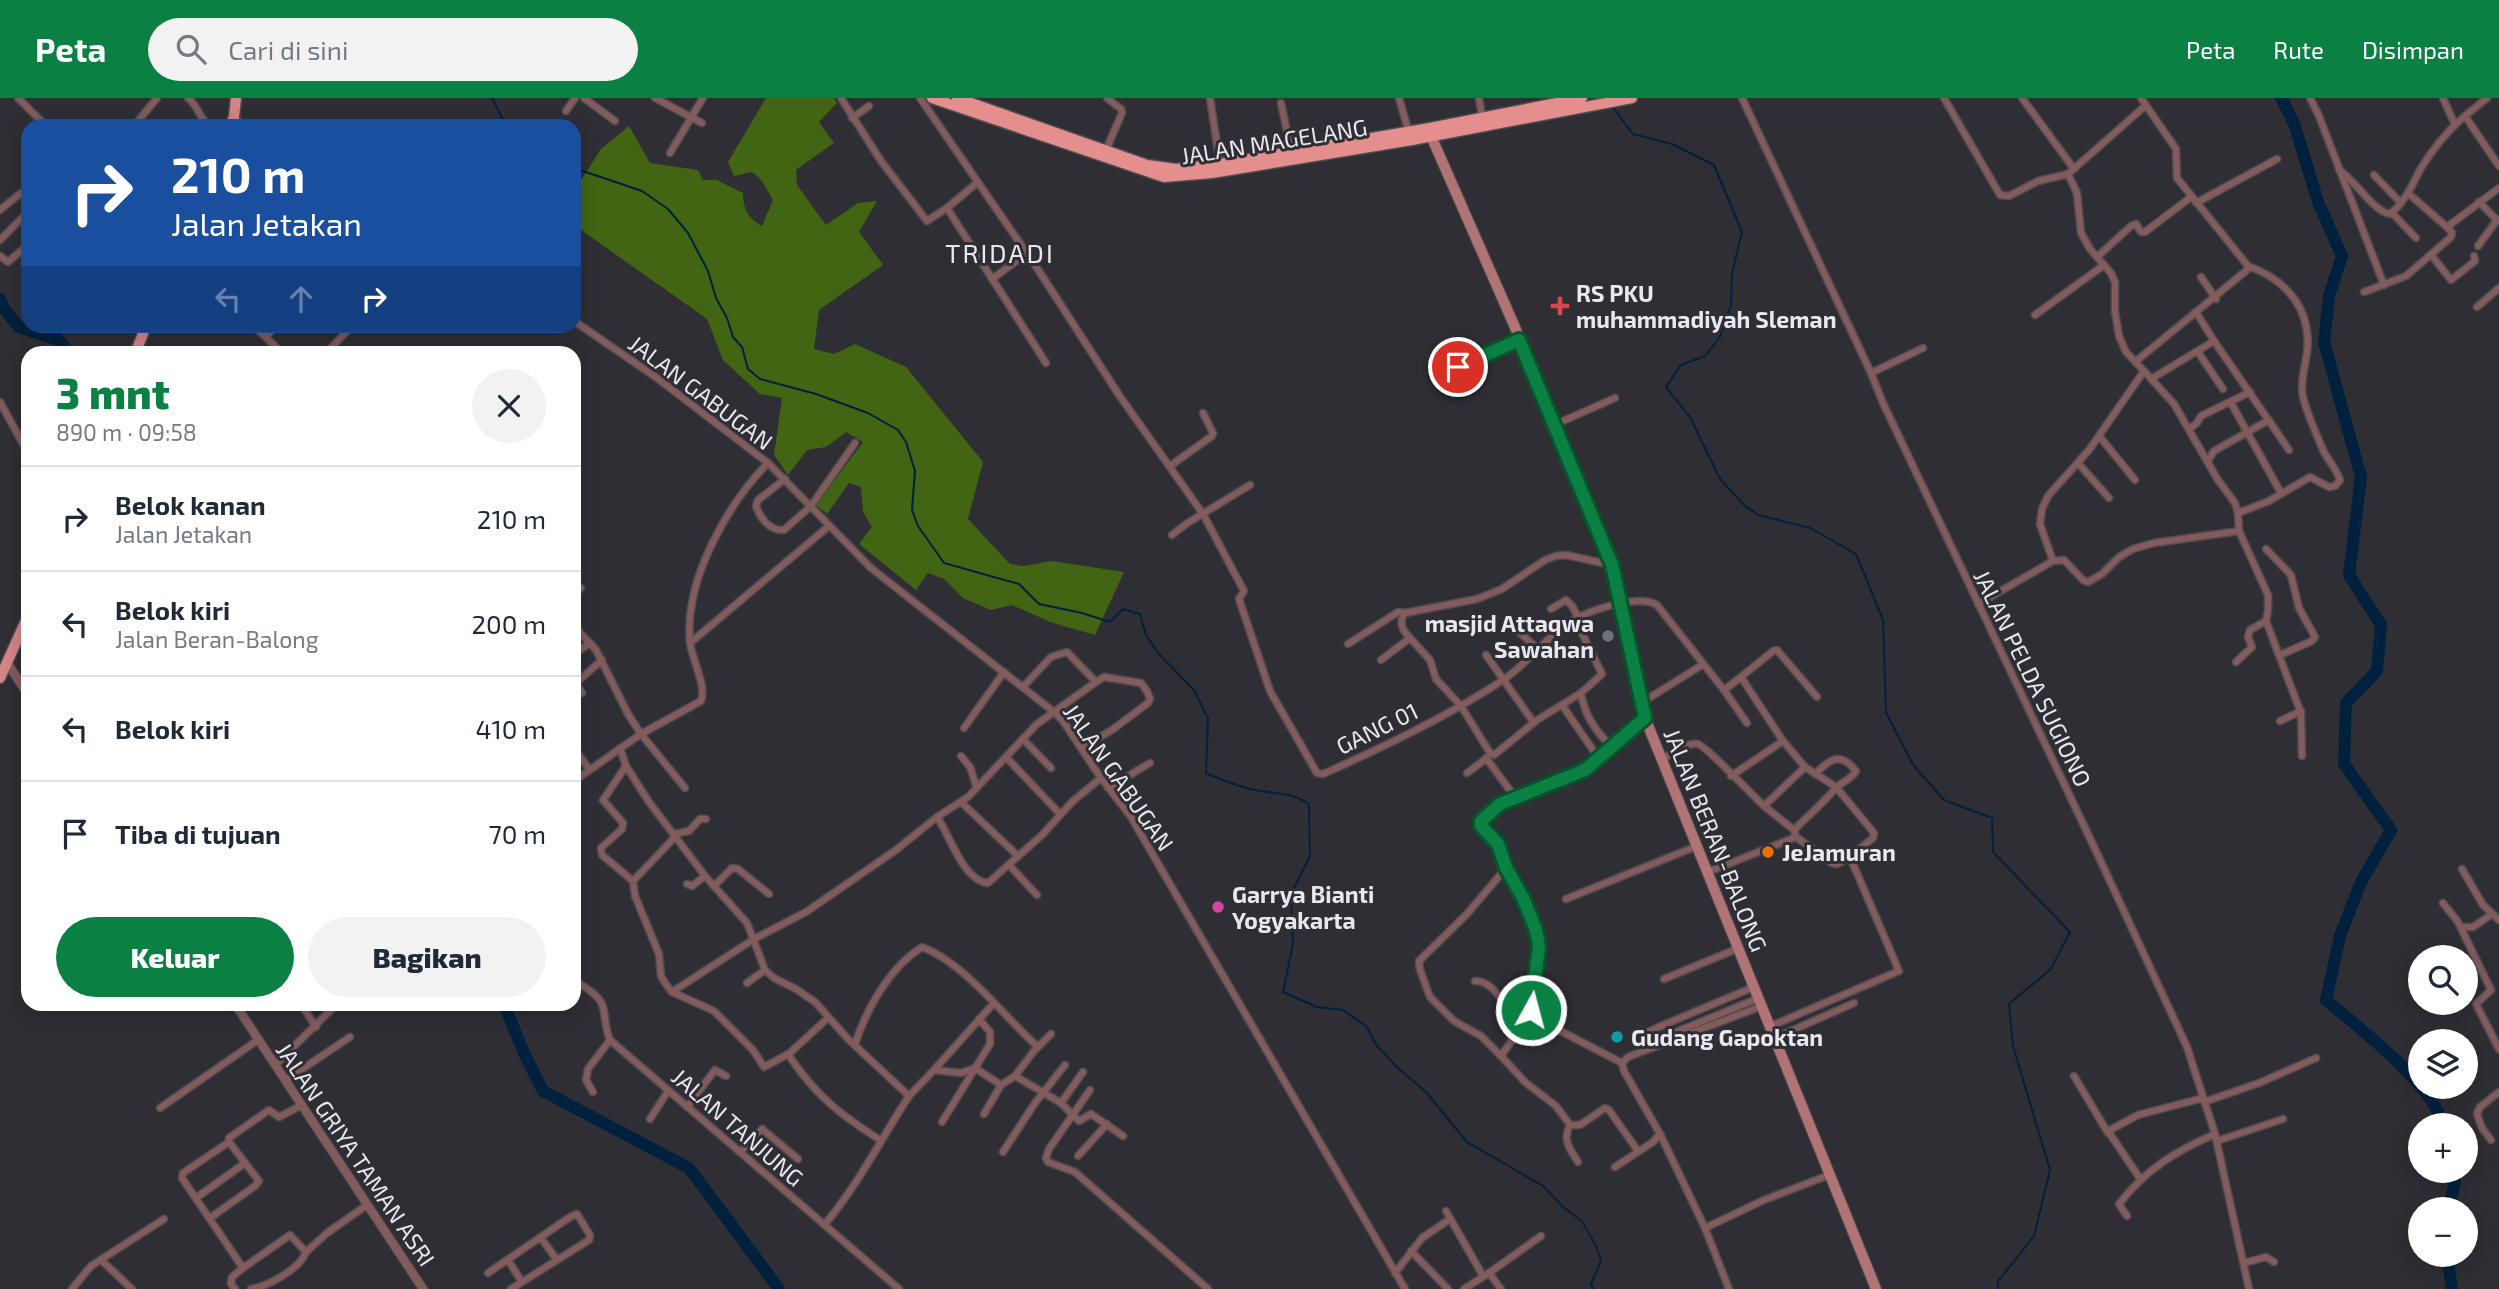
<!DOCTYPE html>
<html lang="id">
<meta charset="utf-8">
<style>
body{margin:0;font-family:"Exo 2",sans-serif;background:#f2f2f3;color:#1f2937;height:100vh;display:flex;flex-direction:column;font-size:26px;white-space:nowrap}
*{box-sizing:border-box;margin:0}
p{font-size:23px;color:#747a83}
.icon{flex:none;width:38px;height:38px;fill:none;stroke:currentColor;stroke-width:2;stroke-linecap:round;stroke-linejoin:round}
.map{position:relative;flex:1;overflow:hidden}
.side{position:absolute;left:21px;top:248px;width:560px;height:665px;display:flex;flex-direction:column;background:#fff;border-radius:21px;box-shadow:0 4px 18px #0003}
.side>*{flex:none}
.guide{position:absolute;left:21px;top:21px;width:560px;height:214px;border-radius:21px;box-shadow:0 4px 18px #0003;background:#1a4fa0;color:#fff;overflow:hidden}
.controls{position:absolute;left:2408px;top:847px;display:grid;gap:14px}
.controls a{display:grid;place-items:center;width:70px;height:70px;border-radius:50%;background:#fff;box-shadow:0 4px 18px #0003;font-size:35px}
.pin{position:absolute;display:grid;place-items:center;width:60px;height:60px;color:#fff;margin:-30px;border:4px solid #fff;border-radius:50%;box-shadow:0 2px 7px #0007}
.me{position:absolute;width:77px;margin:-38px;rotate:7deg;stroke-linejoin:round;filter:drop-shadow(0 0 5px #0008)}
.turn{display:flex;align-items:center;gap:24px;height:147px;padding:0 35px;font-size:32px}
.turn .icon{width:91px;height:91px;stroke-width:2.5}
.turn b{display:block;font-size:49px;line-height:60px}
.lanes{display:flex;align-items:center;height:66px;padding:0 35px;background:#0003;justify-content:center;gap:35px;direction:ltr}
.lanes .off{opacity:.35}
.round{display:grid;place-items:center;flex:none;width:74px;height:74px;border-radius:37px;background:#f2f2f3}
.head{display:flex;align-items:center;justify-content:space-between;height:119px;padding:0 35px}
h1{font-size:42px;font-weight:800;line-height:52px;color:#0b8043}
.action{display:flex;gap:14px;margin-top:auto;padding:14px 35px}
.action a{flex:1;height:80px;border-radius:42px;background:#0b8043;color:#fff;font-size:28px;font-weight:800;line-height:80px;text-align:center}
.action a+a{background:#f2f2f3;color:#1f2937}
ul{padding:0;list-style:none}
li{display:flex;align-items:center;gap:21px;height:105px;padding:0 35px;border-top:2px solid #e0e1e3}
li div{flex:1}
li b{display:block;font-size:26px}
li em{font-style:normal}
header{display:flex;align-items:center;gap:42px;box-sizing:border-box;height:98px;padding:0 35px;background:#0b8043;color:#fff}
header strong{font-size:33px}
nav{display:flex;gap:38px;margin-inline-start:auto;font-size:24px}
.search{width:490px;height:63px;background:#f2f2f3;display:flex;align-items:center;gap:18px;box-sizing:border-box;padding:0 24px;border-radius:38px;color:#747a83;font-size:26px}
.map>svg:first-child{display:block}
.forest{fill:#416512}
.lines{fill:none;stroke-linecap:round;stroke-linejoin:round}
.stream{stroke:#00213e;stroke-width:2}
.river{stroke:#00213e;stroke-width:12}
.minor-casing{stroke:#4d4c52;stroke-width:9}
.tertiary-casing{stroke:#4d4c52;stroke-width:10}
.secondary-casing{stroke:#4d4c52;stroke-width:12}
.primary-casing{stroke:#4d4c52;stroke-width:13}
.trunk-casing{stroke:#4d4c52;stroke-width:13}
.minor{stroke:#835b5b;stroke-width:6}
.tertiary{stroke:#835b5b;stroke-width:8}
.secondary{stroke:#b17373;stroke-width:10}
.primary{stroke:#d58586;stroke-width:10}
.trunk{stroke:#e58e8e;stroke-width:10}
.route-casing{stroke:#07532c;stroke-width:18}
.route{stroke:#0b8043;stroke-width:12}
.health-dot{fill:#e0444e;stroke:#2f2e34;stroke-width:2.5}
.worship-dot{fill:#6b7280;stroke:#2f2e34;stroke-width:2.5}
.food-dot{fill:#e8710a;stroke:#2f2e34;stroke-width:2.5}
.hotel-dot{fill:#d1479c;stroke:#2f2e34;stroke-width:2.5}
.culture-dot{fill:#0f9aa8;stroke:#2f2e34;stroke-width:2.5}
.labels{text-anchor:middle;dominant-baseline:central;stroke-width:6;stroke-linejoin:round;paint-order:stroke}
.street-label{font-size:23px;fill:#e9e9ed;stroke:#2f2e34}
.poi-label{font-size:23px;font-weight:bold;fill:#e9e9ed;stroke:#2f2e34;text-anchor:start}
.quarter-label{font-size:26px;letter-spacing:2px;fill:#e9e9ed;stroke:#2f2e34}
</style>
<header>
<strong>Peta</strong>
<div class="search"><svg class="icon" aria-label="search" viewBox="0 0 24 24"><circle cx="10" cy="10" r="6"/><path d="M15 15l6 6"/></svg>Cari di sini</div>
<nav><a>Peta</a><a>Rute</a><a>Disimpan</a></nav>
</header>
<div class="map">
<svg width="2499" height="1191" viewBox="0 0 2499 1191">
<rect width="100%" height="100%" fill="#2f2e34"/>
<path class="forest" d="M766 0H834L837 5 819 24 834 45 796 72 797 87 826 127 858 105 877 103 859 134 883 167 819 212 814 251 834 256 855 246 906 269 983 364 968 421 1010 466 1023 468 1052 463 1124 474 1095 537 1053 525 1012 507 991 512 963 500 944 481 928 475 916 492 859 446 872 429 863 414 861 389 849 385 827 416 816 407 863 344 846 334 826 349 807 352 788 377 774 357 782 300 760 296 723 262 707 221 574 127V93L601 51 629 28 650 65 698 72 703 82H717L743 95C743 111 748 120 762 128L773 102C765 90 765 83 752 74L734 78 728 64Z"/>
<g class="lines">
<g class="stream">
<path d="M492 0 506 28"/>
<path d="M1611 7 1633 36 1672 46 1714 67 1742 134 1732 175 1731 207 1720 239 1705 258 1681 267 1666 289 1690 319 1720 381 1744 407 1758 417 1810 430 1856 456 1883 522 1886 615 1914 668 1944 702 1992 720 1993 754 2070 834 2051 871 2009 906 2013 948 2050 1072 2034 1138 1998 1183V1191"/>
<path d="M574 70 642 93 668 111 688 135 708 173 716 200 727 220 733 239 742 249 748 271 760 281 816 296 868 315 898 332 906 344 915 373 912 412 918 428 944 465 1019 486 1039 506 1082 515 1110 524 1123 511 1140 516 1146 537 1159 556 1194 592 1208 620 1206 675C1222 682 1238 689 1255 692 1275 696 1291 694 1309 706L1310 758 1291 796 1293 846 1283 894 1317 909 1343 912 1367 929 1376 947 1399 971 1426 994 1467 1044 1543 1088 1563 1109 1582 1123 1596 1148 1601 1163 1591 1186 1593 1191"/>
</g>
<g class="river">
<path d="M2281 0 2294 25 2318 104 2342 158 2329 198 2324 244 2361 379 2349 477 2381 527 2377 573 2346 605 2344 666 2391 732 2361 784 2340 838 2326 902C2358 929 2434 987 2443 1027"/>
<path d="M0 201 4 211 19 229 59 242 70 256"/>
<path d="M504 906 523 953 543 993 689 1070 779 1191"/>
<path d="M2449 1111 2455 1083 2453 1073"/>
<path d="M2447 1157 2452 1191"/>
</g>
<g class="minor-casing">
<g id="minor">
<path d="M18 0 46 28"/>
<path d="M188 0C198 8 200 21 209 28"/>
<path d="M584 0 615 23"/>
<path d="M655 0 702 25"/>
<path d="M841 0 881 63 927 123 947 110 978 84"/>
<path d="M920 0 1039 173 1119 297 1203 416 1244 493 1239 501 1270 593 1317 675 1323 676C1384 649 1447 619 1503 582 1530 564 1551 532 1581 518 1599 510 1640 496 1657 507L1724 592 1747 625"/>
<path d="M1210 0 1220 66"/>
<path d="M1399 0 1409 35"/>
<path d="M1479 0 1482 18"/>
<path d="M1742 0 1871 275 1883 305 2096 753 2187 949 2215 1036 2249 1191"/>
<path d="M1944 0 2000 97 2009 98 2038 83 2068 76 2077 95 2081 135 2090 151 2111 175 2115 184V214L2119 238 2126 254 2144 273 2089 352 2048 398 2042 411 2040 426 2053 463 1978 506"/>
<path d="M2022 0 2074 71"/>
<path d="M2141 0 2176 51 2177 80 2248 168 2247 172 2196 214 2214 243 2151 281"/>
<path d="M2310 0 2319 18 2384 187"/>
<path d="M2443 0 2455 27"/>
<path d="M2487 0 2465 18 2499 68"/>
<path d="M1281 5 1291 53"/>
<path d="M566 13 575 0"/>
<path d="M234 19 244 28"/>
<path d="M852 20 869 8"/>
<path d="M134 28 157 0"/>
<path d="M1106 52 1122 15 1121 11 1107 0"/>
<path d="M670 55 703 0"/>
<path d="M2339 72C2355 82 2374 114 2390 116 2406 103 2412 87 2421 70 2432 52 2449 31 2465 18"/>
<path d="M2068 76 2145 8"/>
<path d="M2374 77 2401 105"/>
<path d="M2479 104 2498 123"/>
<path d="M2196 105 2277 61"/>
<path d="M947 110 1046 265"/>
<path d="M0 112 21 95 28 98"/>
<path d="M2392 115 2416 140"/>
<path d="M2447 129 2499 90"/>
<path d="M0 142 28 114"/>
<path d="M2478 148 2497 122"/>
<path d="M0 158 8 164 28 147"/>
<path d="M2432 158 2451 182 2475 163 2474 158"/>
<path d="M2097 159 2131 128 2136 126 2141 134H2145L2191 99"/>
<path d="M2201 179 2216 201"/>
<path d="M992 181 1027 155"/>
<path d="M2364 194 2406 178 2451 139 2452 135 2447 129 2409 96"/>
<path d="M2477 209 2499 190"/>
<path d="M2035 217 2104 167"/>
<path d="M574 223 657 280 768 365 871 470 1054 614 1063 623 1101 680 1131 719 1405 1191"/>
<path d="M254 228 283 256"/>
<path d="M266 238 276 228"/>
<path d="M2214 243 2289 352"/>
<path d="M2198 254 2223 291"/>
<path d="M325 256 352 228"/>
<path d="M2135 264 2196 214"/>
<path d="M2144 273 2174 306 2218 382 2235 405 2238 415 2239 433 2268 497V512L2266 523 2301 615 2302 658"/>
<path d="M1871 275 1923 250"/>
<path d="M1438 278 1519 242"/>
<path d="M0 304 28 355"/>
<path d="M2231 305 2281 395"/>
<path d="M1554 327 1615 300"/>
<path d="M2189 331 2197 325 2201 318 2250 294"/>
<path d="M2100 339 2135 382"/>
<path d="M2208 363 2214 353 2269 322"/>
<path d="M2078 365 2109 400"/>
<path d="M1170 368 1212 338 1213 335 1203 315"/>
<path d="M785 381 758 402 756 408C760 420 770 433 784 432L811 408 855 345"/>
<path d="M2238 415 2269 403 2310 379 2329 389 2335 388 2340 382C2337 372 2329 363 2324 354 2317 338 2309 320 2304 303 2299 287 2305 270 2307 254 2312 212 2287 182 2248 168"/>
<path d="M1172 437 1186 426 1250 387"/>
<path d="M2266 451 2291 477 2299 510 2315 539 2312 543 2280 557"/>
<path d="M2053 463 2064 462 2083 482 2088 484 2102 476 2119 459 2133 451 2154 445 2239 433"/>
<path d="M574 497 581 490"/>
<path d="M1551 511 1566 502 1572 508 1578 519"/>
<path d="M1405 515C1398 524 1402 532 1410 540"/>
<path d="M1575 521 1602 576 1581 595C1584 616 1597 635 1612 649"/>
<path d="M1509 525 1539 552"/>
<path d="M574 528 596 552 628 616 641 636 574 683"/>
<path d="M690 545 829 428"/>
<path d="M1348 546 1398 514 1405 515 1477 501 1502 491 1545 462 1556 458 1566 457 1612 467"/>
<path d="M574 556 590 545"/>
<path d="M1486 557 1534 625"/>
<path d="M1381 562 1410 540 1430 562 1436 581 1461 608 1490 655 1494 657 1537 622 1581 595"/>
<path d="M2236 564 2252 549 2248 539 2250 532 2266 523"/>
<path d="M1741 579 1773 553 1777 552 1817 599"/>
<path d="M1023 589 1051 559 1067 554 1096 584"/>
<path d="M1724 592 1741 579 1783 643 1805 669 1836 689 1874 735 1873 740 1850 759 1899 873 1771 928"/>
<path d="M582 595 576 585 602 562"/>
<path d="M1641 605 1702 567"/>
<path d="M1562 607 1599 661"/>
<path d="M2280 623 2301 613"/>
<path d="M964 630 1004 574"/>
<path d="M1023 641 1051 670"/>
<path d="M574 650 589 671"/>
<path d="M620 650 626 668 649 704 705 778 747 825 765 872 774 880 796 891 815 904 848 941 909 998 934 972 961 975 975 970 1001 987 1015 978 1061 1005 1079 1023 1091 1016 1123 1038"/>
<path d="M961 658 970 669 977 690"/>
<path d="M1006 659 1060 716"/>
<path d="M1486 660 1515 699"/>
<path d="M1662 661C1672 656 1687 644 1698 646 1706 648 1753 698 1764 708L1805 669"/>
<path d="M626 668 603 702 623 725 622 731 601 750 602 757 633 783 635 798 659 856 661 878 665 885 672 894 714 913 753 952 764 969 790 955"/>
<path d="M1467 675 1487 660"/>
<path d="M1731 678 1783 643"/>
<path d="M685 690 641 636 701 603C707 589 692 561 690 545 684 483 726 408 768 365"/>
<path d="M1108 690 1150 665"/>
<path d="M961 704 1018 758"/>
<path d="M1764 708 1794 732"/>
<path d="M937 719C950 737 963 783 988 785L1042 737 1073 703 1101 680"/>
<path d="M673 736 689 733 700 721H706"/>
<path d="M1796 739 1794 732C1808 718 1822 706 1835 691 1841 684 1851 682 1856 673 1840 653 1830 661 1815 676"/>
<path d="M1796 739 1832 765 1837 766 1850 759"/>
<path d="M1009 767 1037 797"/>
<path d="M2462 771 2483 807 2499 822"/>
<path d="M1708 774 1796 739"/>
<path d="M633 783 675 739"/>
<path d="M687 786 692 788 705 778"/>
<path d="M714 788 732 770 738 771 769 796"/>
<path d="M1566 801 1697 748"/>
<path d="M2443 805 2458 824 2491 892 2476 906 2499 951"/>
<path d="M2461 829H2473L2492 816"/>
<path d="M1664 881 1739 850"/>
<path d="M574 882C584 889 600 897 603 909 606 921 605 931 610 942L899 1191"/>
<path d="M1475 883C1492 883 1500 901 1510 913L1531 912"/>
<path d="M747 885 765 872"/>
<path d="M1754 889 1661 928 1648 934 1647 941 1654 943 1759 900"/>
<path d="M672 894 754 841 806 814 896 752 937 719 968 699 1037 626 1096 584 1104 579 1141 585 1147 593 1150 601 1148 605 1112 632 1081 650"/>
<path d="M301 906 316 929"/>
<path d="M1530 917 1622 965"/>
<path d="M828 920 793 952 790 955V959C816 998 841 1017 880 1042"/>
<path d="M1775 940 1854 905"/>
<path d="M855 946C867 910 889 870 922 849 966 866 1002 917 1038 949"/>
<path d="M1501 958 1481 938 1454 923 1430 899 1420 872 1419 863 1467 816 1506 770"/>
<path d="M1622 965 1628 959 1762 908"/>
<path d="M275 967 337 906"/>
<path d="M934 972 993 906"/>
<path d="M1015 978 1034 953 1051 936"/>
<path d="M2074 978 2108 1035"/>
<path d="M286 982 350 939"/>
<path d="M1090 992 1049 1051 1046 1060 1048 1064 1075 1074 1208 1191"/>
<path d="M593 994 586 982 588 971 610 942"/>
<path d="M2204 1004 2259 985 2316 960"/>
<path d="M1061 1005 1083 974"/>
<path d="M687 1009 715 972 726 978"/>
<path d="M160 1010 258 942"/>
<path d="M984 1016 1001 987"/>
<path d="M650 1021 668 993"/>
<path d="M942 1024 990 946V934L979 921"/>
<path d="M1570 1027C1562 1042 1570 1051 1578 1064"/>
<path d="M1660 1036 1705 1130"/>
<path d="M229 1040 269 1012 279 1019 302 1007"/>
<path d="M2491 1042 2482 1030 2477 1016 2480 1009 2499 994"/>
<path d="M2217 1043 2283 1021"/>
<path d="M1638 1053 1609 1012 1605 1010 1580 1027H1570L1556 1008 1525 984 1501 958 1530 917 1539 848 1536 832 1523 800 1506 770 1498 746 1481 728V723L1500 707 1585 672 1645 620"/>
<path d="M740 1054 762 1031 798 1061"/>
<path d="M1003 1054 1035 1005 1065 967"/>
<path d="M1078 1058 1107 1026"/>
<path d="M1615 1069 1653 1044 1660 1036 1624 973 1622 965"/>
<path d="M2141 1082 2108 1033 2138 1017 2203 1000"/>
<path d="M196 1100 245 1065"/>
<path d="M1446 1113 1483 1178"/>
<path d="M2127 1118 2119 1106C2146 1071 2176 1053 2215 1036"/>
<path d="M210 1120 255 1088 259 1083 229 1044 183 1075 182 1080 243 1170 290 1137 306 1154 327 1135 367 1107"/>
<path d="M825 1126C858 1087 881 1041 909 998"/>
<path d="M541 1140 557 1162"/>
<path d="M1411 1153 1448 1191"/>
<path d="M101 1162 132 1191"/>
<path d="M508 1162 522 1184"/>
<path d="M2244 1165 2266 1159 2274 1164"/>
<path d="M488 1175 570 1119 577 1116 590 1137 589 1142 511 1191"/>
<path d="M1395 1175 1422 1140 1450 1121"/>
<path d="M1489 1175 1541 1138"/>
<path d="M72 1191 91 1168 164 1121"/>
<path d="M235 1191 231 1186 232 1179 243 1170"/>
<path d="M251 1191C268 1188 300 1171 306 1154"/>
<path d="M1464 1191 1489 1175 1501 1191"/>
<path d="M1729 1191 1705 1130 1764 1102 1829 1077"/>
</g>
</g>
<g class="tertiary-casing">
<g id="tertiary">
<path d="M8 566 28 597"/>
<path d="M235 906 423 1191"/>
</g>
</g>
<g class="secondary-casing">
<path id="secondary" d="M1430 31 1431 38 1514 227 1612 467 1645 620 1876 1191"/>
</g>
<g class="primary-casing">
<g id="primary">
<path d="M230 28 234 19 236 0"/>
<path d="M135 256 146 228"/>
<path d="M0 580 28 518"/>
</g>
</g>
<g class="trunk-casing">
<g id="trunk">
<path d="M932 0 1164 79 1212 75 1412 42 1632 0"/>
<path d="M957 0 1147 67 1176 71 1220 66 1430 30 1582 0"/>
</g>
</g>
<use href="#minor" class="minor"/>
<use href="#tertiary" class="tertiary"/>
<use href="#secondary" class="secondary"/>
<use href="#primary" class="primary"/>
<use href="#trunk" class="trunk"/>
</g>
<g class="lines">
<g class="route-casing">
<path id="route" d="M1458 269 1519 242 1612 467 1645 620 1585 672 1500 706 1481 723V728L1498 746 1506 770 1523 800 1536 832 1539 848 1531 912"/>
</g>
<use href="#route" class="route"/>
</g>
<path class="health-dot" d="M1556.5 197.5h7v7h7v7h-7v7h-7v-7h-7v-7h7z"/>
<circle class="worship-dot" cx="1608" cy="538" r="7"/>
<circle class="food-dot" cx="1768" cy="754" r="7"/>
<circle class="hotel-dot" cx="1218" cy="809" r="7"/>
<circle class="culture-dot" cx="1617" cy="939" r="7"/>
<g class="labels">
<g class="street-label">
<text transform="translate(1274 43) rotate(-9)">JALAN MAGELANG</text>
<text transform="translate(701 294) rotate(37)">JALAN GABUGAN</text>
<text transform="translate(2033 580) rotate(64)">JALAN PELDA SUGIONO</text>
<text transform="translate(1377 630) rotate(-26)">GANG 01</text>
<text transform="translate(1119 679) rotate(55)">JALAN GABUGAN</text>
<text transform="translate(1716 742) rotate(68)">JALAN BERAN-BALONG</text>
<text transform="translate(738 1029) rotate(41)">JALAN TANJUNG</text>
<text transform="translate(356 1056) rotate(56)">JALAN GRIYA TAMAN ASRI</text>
</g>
<g class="poi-label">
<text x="1576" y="195">RS PKU<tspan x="1576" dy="26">muhammadiyah Sleman</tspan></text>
<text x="1594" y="525" text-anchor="end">masjid Attaqwa<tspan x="1594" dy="26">Sawahan</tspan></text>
<text x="1782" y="754">JeJamuran</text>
<text x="1232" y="796">Garrya Bianti<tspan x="1232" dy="26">Yogyakarta</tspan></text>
<text x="1631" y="939">Gudang Gapoktan</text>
</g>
<g class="quarter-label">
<text x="1000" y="154">TRIDADI</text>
</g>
</g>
</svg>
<div class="controls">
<a><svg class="icon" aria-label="search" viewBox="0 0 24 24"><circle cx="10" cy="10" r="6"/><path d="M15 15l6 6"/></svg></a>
<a><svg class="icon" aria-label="layers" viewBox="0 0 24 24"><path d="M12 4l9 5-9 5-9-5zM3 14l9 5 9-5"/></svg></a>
<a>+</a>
<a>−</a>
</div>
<div class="pin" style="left:1458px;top:269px;background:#d93025"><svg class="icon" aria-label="arrive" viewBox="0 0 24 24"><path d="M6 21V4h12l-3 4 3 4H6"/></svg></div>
<svg class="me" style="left:1531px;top:912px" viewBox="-20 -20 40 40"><circle r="17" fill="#0b8043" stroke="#fff" stroke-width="3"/><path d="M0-11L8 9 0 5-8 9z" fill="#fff"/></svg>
<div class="guide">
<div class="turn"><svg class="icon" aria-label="right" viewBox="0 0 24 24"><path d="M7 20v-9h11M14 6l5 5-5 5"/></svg><div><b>210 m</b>Jalan Jetakan</div></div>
<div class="lanes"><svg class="icon off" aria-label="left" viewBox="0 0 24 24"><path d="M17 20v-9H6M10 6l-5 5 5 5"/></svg><svg class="icon off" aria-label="ahead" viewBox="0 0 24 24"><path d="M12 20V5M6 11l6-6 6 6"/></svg><svg class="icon" aria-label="right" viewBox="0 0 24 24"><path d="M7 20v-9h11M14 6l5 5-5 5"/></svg></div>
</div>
<section class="side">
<div class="head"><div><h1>3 mnt</h1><p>890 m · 09:58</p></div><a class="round"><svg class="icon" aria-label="close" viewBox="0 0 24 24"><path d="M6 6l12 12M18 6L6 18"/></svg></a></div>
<ul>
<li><svg class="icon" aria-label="right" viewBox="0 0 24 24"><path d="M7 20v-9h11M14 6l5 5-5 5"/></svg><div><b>Belok kanan</b><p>Jalan Jetakan</p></div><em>210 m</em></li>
<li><svg class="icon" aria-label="left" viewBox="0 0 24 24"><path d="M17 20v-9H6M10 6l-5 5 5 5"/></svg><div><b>Belok kiri</b><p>Jalan Beran-Balong</p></div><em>200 m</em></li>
<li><svg class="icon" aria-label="left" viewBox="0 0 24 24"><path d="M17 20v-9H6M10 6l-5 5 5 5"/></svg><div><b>Belok kiri</b></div><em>410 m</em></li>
<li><svg class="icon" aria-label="arrive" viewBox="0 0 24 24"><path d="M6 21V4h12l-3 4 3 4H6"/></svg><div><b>Tiba di tujuan</b></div><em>70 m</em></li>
</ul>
<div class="action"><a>Keluar</a><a>Bagikan</a></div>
</section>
</div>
